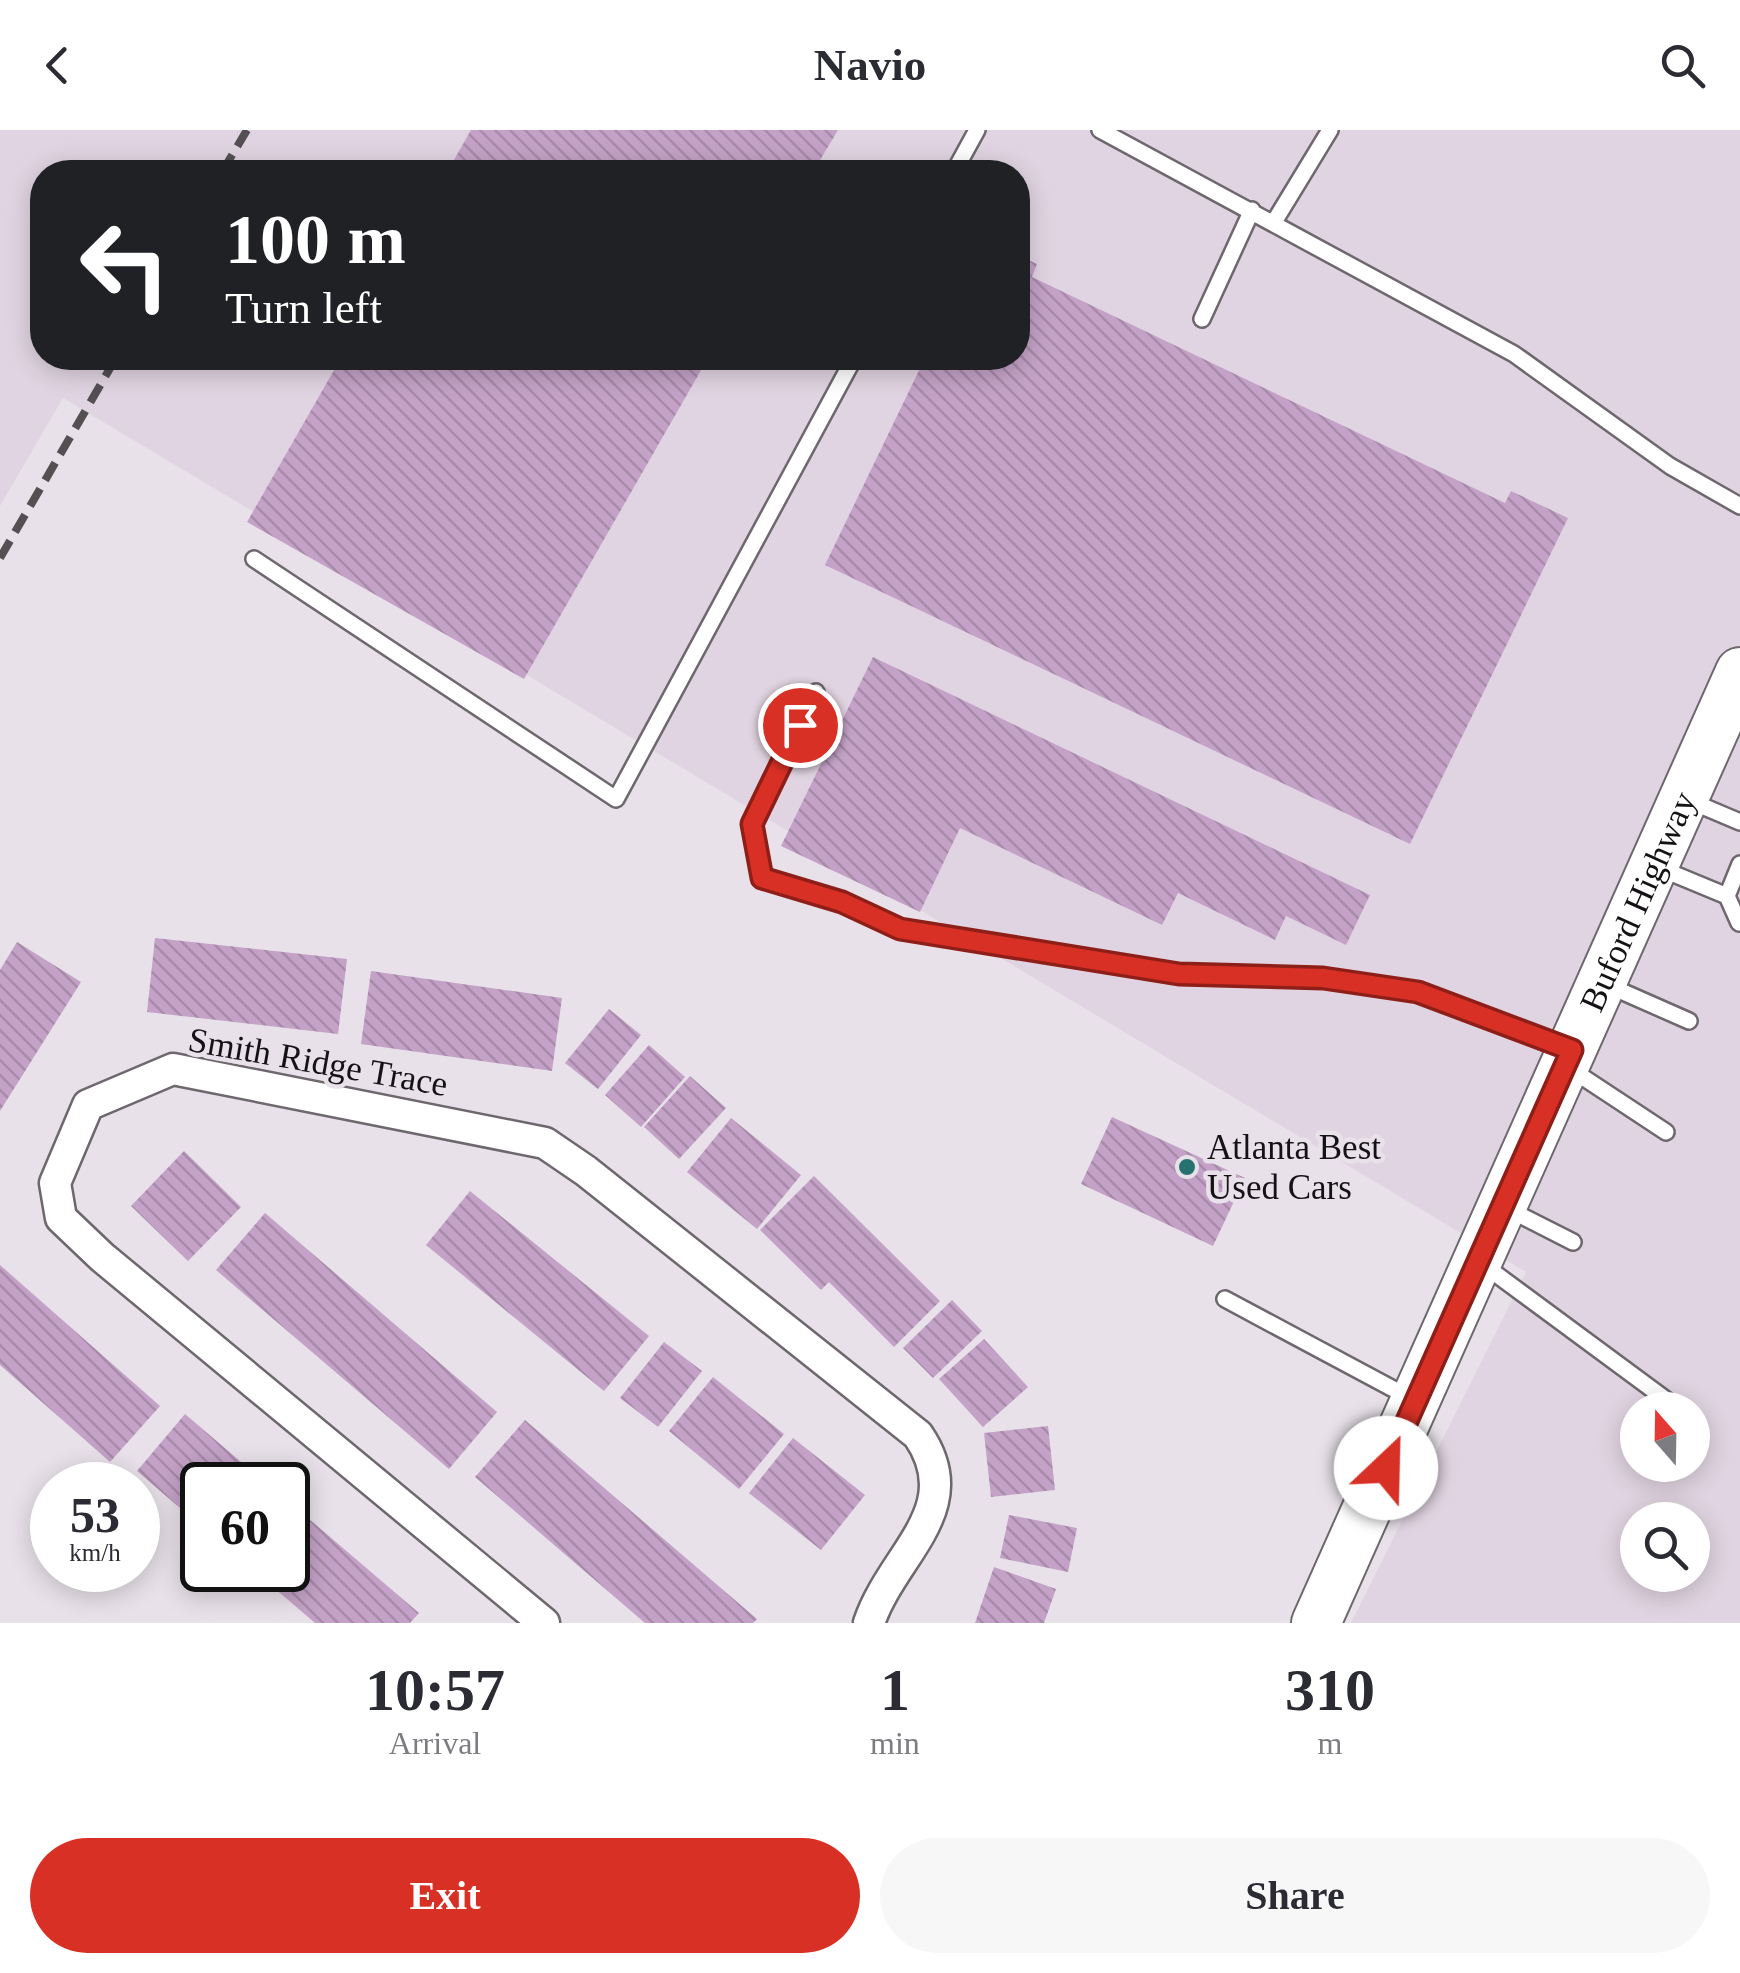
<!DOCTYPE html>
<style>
body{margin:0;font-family:Georgia,serif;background:#f7f7f7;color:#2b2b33;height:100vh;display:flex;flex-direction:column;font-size:38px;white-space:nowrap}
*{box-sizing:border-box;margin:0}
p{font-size:32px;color:#7c7c81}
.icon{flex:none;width:55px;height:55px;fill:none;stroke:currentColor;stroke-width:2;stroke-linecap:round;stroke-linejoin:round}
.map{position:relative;height:1493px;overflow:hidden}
.sheet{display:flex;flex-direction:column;background:#fff;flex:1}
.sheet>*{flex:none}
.hud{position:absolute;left:30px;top:30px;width:1000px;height:210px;border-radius:40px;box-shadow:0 5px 25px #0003;background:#202124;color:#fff;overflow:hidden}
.needle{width:65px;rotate:340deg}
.controls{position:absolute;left:1620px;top:1262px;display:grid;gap:20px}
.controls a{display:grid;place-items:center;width:90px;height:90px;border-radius:50%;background:#fff;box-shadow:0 5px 25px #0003;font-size:50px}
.speed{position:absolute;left:30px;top:1332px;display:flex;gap:20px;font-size:50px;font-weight:700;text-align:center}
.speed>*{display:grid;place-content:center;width:130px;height:130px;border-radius:50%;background:#fff;box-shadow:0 5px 25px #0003;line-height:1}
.speed small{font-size:25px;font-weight:400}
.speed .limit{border:5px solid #111;border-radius:15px;background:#fff;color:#111}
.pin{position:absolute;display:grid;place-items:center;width:85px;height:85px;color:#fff;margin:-42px;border:5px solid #fff;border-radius:50%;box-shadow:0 2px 10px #0007}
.me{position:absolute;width:110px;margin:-55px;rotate:24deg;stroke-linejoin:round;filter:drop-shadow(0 0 8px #0008)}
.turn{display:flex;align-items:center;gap:35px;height:210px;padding:0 30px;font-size:45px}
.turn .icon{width:130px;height:130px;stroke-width:2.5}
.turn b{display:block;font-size:70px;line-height:85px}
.eta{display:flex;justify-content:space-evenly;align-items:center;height:170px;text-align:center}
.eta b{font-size:60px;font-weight:800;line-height:70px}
.action{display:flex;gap:20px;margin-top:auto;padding:20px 30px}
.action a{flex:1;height:115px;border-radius:60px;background:#d93025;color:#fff;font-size:40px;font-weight:800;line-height:115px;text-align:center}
.action a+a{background:#f7f7f7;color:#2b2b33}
header{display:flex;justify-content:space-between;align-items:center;height:130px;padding:0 30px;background:#fff;font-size:45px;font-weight:800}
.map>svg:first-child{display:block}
.built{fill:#e1d4e2;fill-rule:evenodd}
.building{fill:url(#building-back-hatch)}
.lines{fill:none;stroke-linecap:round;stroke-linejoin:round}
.service-casing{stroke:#6e676e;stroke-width:20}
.minor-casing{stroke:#6e676e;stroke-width:35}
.primary-casing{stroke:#6e676e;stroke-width:52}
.service{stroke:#fff;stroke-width:15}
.minor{stroke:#fff;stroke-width:30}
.primary{stroke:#fff;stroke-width:48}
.rail{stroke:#534f53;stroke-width:8;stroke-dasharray:20 10;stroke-linecap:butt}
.route-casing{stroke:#8d1f18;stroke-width:25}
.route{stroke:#d93025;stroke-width:18}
.poi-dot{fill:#277170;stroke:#e8e1e9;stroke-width:4}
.labels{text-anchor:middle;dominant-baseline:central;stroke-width:9;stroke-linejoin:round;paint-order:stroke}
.street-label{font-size:35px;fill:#151215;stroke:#e8e1e9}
.poi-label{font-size:35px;fill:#151215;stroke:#e8e1e9;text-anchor:start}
</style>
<header><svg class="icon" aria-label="back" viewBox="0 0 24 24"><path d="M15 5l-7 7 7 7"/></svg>Navio<svg class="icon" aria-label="search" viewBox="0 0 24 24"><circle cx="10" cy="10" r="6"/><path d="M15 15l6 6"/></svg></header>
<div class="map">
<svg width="1740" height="1493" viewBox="0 0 1740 1493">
<defs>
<pattern id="building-back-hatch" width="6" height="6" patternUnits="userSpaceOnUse" patternTransform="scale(2.5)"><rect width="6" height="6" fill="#c4a2c7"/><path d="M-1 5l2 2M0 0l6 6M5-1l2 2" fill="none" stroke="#a88aaa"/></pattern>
</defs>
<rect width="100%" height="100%" fill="#e8e1e9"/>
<path class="built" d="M0 0H1740V1493H1351L1526 1142 63 268 0 376ZM42 42H1018V228H42ZM1638 1280H1692V1335H1638ZM1638 1390H1692V1445H1638Z"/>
<g class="building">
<path d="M471 0H838L813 42H447Z"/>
<path d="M1018 125 1037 134 1032 147 1505 373 1511 361 1568 388 1410 714 825 435 925 228H1018Z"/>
<path d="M341 228H708L524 549 247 392Z"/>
<path d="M873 527 1370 765 1346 815 1286 786 1275 810 1178 763 1162 795 960 698 920 782 781 716Z"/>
<path d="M155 808 347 829 338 904 147 882Z"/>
<path d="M17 812 81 852 0 981V840Z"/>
<path d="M371 841 562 868 552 941 361 914Z"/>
<path d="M609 879 641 905 598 959 565 933Z"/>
<path d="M649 915 685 947 641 997 605 965Z"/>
<path d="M690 946 726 978 679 1029 644 997Z"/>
<path d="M1112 987 1245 1048 1213 1116 1081 1054Z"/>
<path d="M731 988 801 1045 757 1099 687 1042Z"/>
<path d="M184 1021 241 1077 188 1131 131 1076Z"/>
<path d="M814 1046 940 1171 894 1217 829 1152 821 1160 760 1100Z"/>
<path d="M470 1061 649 1206 604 1261 426 1115Z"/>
<path d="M265 1083 497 1282 449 1339 216 1140Z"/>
<path d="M0 1135 160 1276 110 1332 0 1235Z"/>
<path d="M952 1170 982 1201 933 1248 903 1218Z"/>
<path d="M984 1209 1028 1257 983 1297 939 1249Z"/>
<path d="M664 1212 702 1241 658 1297 620 1268Z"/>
<path d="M713 1247 784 1304 739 1359 669 1301Z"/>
<path d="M185 1284 268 1355H202V1397L137 1341Z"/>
<path d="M525 1290 757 1489 753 1493H645L475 1347Z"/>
<path d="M1048 1296 1055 1360 991 1367 984 1303Z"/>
<path d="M793 1308 865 1365 821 1420 749 1363Z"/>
<path d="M288 1371 419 1483 410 1493H315L253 1440H288Z"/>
<path d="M1009 1385 1077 1398 1068 1442 1000 1428Z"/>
<path d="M994 1437 1056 1459 1044 1493H975Z"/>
</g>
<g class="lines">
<g class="service-casing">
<g id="service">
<path d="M1100 0 1514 224 1670 336 1740 376"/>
<path d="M954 42 977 0"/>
<path d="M1274 92 1330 0"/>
<path d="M1202 189 1252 80"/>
<path d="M254 429 616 669 854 228"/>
<path d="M816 562 752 694 762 748 842 772 900 799 1179 845 1323 848 1419 862 1568 918"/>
<path d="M1688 670 1740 692"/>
<path d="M1657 737 1727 766 1739 793"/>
<path d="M1727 766 1740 734"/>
<path d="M1605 854 1689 891"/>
<path d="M1569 938 1666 1002"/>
<path d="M1506 1078 1573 1112"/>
<path d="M1481 1133 1676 1277"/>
<path d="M1225 1169 1412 1269"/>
</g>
</g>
<g class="minor-casing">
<path id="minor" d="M544 1493 102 1127 61 1088 55 1053 88 975 173 939 545 1013 586 1041 918 1305C969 1379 892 1424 869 1493"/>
</g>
<g class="primary-casing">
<g id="primary">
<path id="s1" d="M1316 1493 1740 542"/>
</g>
</g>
<use href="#service" class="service"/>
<use href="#minor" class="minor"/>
<use href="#primary" class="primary"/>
<g class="rail">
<path d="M222 42 247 0"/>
<path d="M0 428 116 228"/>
</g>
</g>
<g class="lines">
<g class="route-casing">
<path id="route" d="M800 595 752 694 762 748 842 772 900 799 1179 844 1323 848 1418 862 1572 920 1386 1338"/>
</g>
<use href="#route" class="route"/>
</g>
<circle class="poi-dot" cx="1187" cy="1037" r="10"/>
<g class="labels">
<g class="street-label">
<text stroke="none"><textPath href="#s1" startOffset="790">Buford Highway</textPath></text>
<text transform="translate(318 932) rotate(10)">Smith Ridge Trace</text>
</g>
<g class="poi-label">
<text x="1207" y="1017">Atlanta Best<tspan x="1207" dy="40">Used Cars</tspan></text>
</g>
</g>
</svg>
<div class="controls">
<a><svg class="needle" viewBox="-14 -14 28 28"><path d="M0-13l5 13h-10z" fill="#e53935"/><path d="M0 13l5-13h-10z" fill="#7c7c81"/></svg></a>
<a><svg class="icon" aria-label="search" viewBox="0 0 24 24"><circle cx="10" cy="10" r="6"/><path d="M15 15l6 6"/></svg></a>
</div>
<div class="speed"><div>53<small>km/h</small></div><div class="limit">60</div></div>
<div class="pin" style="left:800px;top:595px;background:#d93025"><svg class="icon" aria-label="arrive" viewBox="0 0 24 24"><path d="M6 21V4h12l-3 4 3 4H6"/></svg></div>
<svg class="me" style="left:1386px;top:1338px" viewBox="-20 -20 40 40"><circle r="19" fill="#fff"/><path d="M0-13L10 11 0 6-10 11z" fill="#d93025"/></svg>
<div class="hud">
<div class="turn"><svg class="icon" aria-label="left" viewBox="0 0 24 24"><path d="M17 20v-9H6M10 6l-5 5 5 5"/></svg><div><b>100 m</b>Turn left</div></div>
</div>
</div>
<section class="sheet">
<div class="eta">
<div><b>10:57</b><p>Arrival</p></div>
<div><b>1</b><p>min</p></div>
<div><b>310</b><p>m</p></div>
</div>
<div class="action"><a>Exit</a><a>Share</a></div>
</section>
